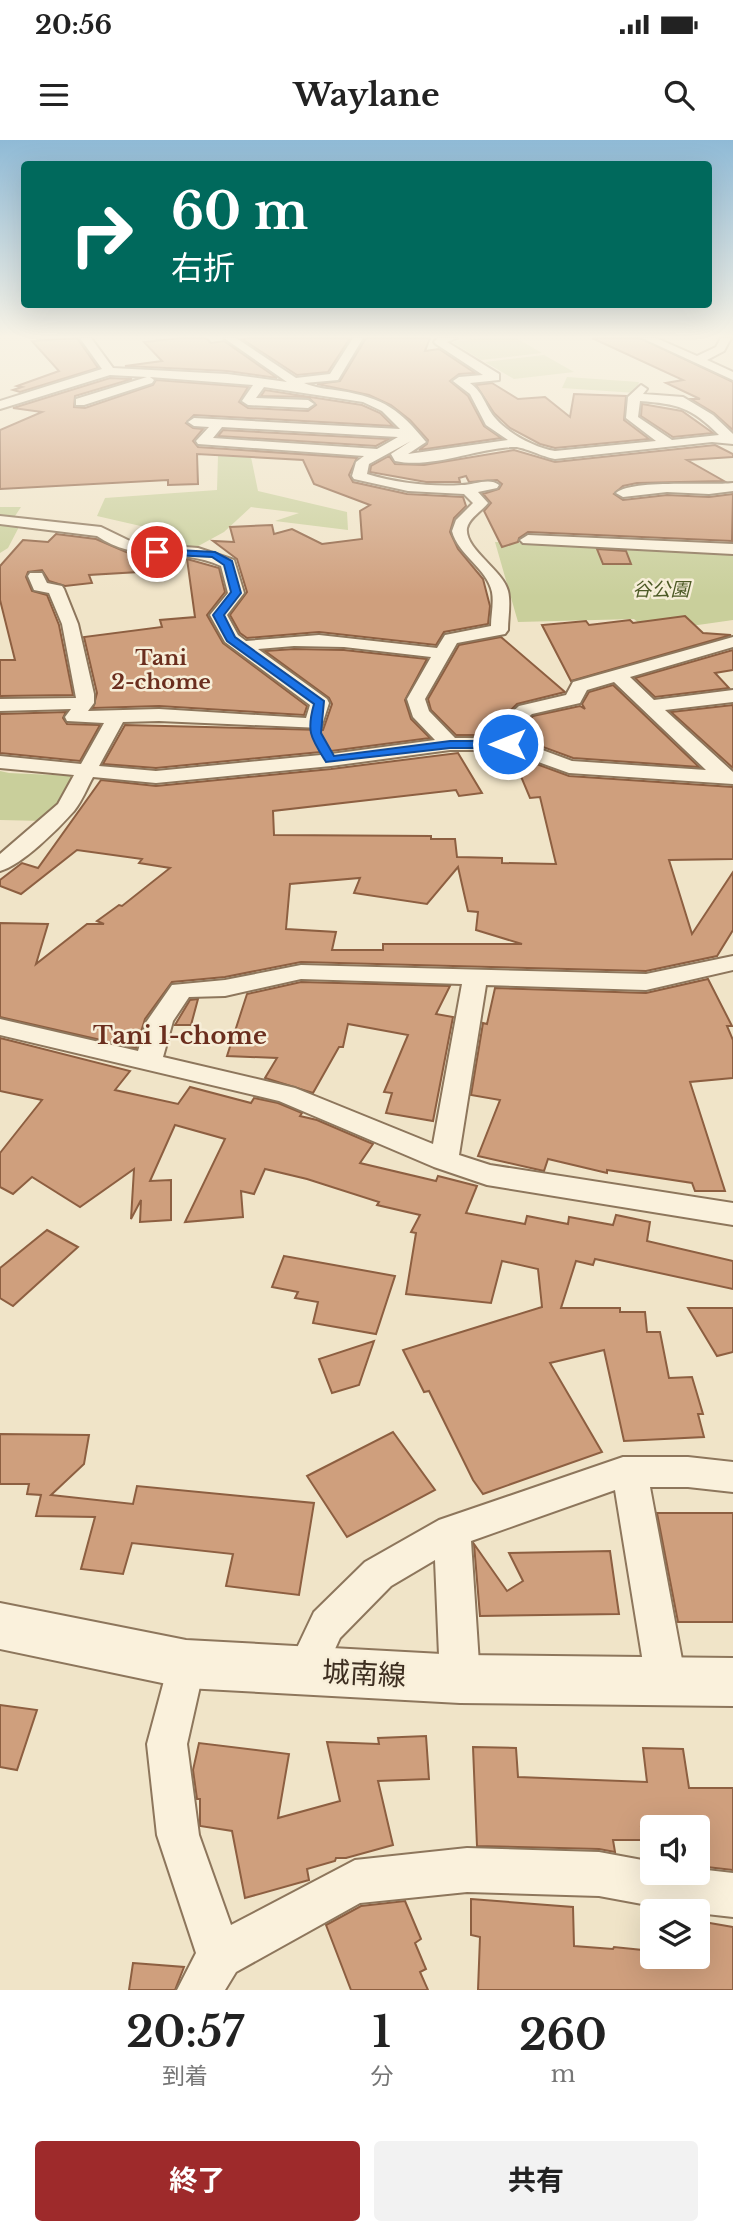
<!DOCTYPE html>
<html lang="ja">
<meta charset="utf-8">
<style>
body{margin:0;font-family:"Libre Baskerville","Noto Sans JP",serif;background:#f2f2f2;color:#222;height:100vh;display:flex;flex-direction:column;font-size:26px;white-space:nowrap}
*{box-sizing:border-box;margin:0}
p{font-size:23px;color:#767676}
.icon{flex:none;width:38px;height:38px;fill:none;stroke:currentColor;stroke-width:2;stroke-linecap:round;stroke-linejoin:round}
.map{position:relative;height:1850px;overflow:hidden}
.details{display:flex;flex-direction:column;background:#fff;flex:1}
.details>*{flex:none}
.hud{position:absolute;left:21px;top:21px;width:691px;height:147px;border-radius:7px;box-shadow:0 7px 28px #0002;background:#00695c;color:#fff;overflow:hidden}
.tools{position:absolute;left:640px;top:1675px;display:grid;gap:14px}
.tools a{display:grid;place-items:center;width:70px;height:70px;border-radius:7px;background:#fff;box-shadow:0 7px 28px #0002;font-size:35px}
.pin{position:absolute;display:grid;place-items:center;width:60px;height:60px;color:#fff;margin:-30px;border:4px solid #fff;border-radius:50%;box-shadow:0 2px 7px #0007}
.me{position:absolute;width:77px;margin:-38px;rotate:270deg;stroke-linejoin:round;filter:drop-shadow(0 0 5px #0008)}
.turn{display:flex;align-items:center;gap:24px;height:147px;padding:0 35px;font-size:32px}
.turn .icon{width:91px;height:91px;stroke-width:2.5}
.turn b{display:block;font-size:49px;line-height:60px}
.eta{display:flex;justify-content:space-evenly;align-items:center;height:119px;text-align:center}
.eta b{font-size:42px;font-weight:700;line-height:49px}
.primary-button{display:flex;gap:14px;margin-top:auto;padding:14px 35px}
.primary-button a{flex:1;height:80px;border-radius:7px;background:#9e2a2b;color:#fff;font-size:28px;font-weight:700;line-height:80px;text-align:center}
.primary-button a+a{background:#f2f2f2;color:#222}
.status{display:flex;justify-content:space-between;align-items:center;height:49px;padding:0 35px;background:#fff;direction:ltr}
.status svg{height:19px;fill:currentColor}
header{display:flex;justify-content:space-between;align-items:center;height:91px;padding:0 35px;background:#fff;font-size:32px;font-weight:700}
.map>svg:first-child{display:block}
.green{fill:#c9cf9b}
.building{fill:#cf9f7d;stroke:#8d5f41;stroke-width:2;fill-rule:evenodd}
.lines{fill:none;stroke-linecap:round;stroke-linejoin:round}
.minor-casing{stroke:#8d765c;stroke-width:4}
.tertiary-casing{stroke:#8d765c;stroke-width:4}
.minor{fill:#faf1dc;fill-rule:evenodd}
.tertiary{fill:#faf1dc;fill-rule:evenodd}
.route{fill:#1a73e8;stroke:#114b97;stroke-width:2}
.labels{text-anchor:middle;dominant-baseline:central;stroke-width:5;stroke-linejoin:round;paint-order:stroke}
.far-park-label{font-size:19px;font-style:italic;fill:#4d5a26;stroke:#f7eed8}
.far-neighbourhood-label{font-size:21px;font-weight:bold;fill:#6b2e1e;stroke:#f7eed8}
.neighbourhood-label{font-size:24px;font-weight:bold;fill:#6b2e1e;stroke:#f7eed8}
.near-street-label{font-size:28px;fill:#3d2e20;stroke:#f7eed8}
</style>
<div class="status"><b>20:56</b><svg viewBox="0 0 49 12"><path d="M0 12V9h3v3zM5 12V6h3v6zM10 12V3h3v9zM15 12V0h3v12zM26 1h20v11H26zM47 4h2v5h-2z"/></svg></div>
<header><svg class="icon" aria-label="menu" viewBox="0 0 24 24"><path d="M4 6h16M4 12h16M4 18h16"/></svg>Waylane<svg class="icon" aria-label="search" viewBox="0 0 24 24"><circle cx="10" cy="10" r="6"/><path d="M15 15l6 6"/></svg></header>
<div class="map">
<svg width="733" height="1850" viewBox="0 0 733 1850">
<rect width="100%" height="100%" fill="#f0e4c8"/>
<g class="green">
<path d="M482 198H516L542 213 481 220 452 202Z"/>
<path d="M544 215 574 232 514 239 485 222Z"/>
<path d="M567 237 639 242 636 253 562 248Z"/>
<path d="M218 316 251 317 258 351 347 372 348 390 275 381 299 373 251 367 224 392 191 410 159 408 158 390 97 376 105 358 217 350Z"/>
<path d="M0 367H21L15 376 20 385 8 408 0 413Z"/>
<path d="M495 402 733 411V480L649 492 634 479 518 482Z"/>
<path d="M0 631 9 633 75 636 59 669 45 681 0 680Z"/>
</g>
<g class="building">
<path d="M77 198 98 228 20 252 13 250 22 247 17 246 59 231 32 201Z"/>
<path d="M180 198H206L211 203 224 201 277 238 227 231 125 226 162 221 144 202Z"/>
<path d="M247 198H350L328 232 297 235 242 199Z"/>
<path d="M366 198H430L425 211 439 209 475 233 459 234 450 241 468 256 484 286 501 298 419 310 427 304 428 300 410 280 391 265 369 255 317 244 340 241Z"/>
<path d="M592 198H640L733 242V290L714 273 691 259H700L666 243 683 240Z"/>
<path d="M110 238 132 239 75 256 74 267 85 268 153 245 156 240 248 247 239 262 248 268 308 271 316 265 308 257 261 256 265 250 362 265 380 273 393 286 194 275 186 283 193 288 203 289 193 301 198 307 357 318 349 335 353 342 407 354 463 357 466 366 454 378 450 392 458 409 483 439 490 466 488 484 444 492 436 505 319 492 247 498 240 493 230 475 247 452 237 419 213 401 234 402 230 387 272 385 274 394 292 389 322 404 362 399 360 371 370 365 314 344 303 320 197 314 198 344 168 345V340L0 349V290L42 272 13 268Z"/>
<path d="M492 243 518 259 545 257 570 277 574 254 626 256 624 280 649 299 555 308 540 304 510 288 494 273 476 245Z"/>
<path d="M642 264 682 271 713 293 673 297 641 276Z"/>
<path d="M223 290 389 299 376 306 218 296Z"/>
<path d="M715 305 733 314V317L687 320 724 341 637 343 623 346 614 354 623 360 667 355 709 357 733 354 732 401 528 392 519 398 518 402 502 407 484 371 491 363 483 354 499 349 502 344 497 340 469 342 466 336 459 338 460 342H426L370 332 371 326 389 316 395 324 424 325 514 310 555 322Z"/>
<path d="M56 394 96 399 126 412 147 416 139 432 89 435 92 443 65 446 49 441 42 430 28 432 26 437 32 451 47 455 59 485 73 555 0 556V520H15L0 460V426L23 400 48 402Z"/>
<path d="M597 409 626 411 631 424H603Z"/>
<path d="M187 419 219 428 225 452 207 475 223 503 307 566 304 575 159 566 93 568 97 553 84 497 162 487 160 480 195 477Z"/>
<path d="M685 476 703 493 731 495 571 541 542 485 586 481 589 485 630 480 633 483Z"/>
<path d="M501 497 565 552 517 564 505 576 497 595H456L431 570 428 559 459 505Z"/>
<path d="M294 509 344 510 427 519 405 560 411 579 430 598 331 611 156 628 103 624 125 585 323 590 332 564 329 558 265 511Z"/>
<path d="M733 510V530L715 533 729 548 655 557 635 538Z"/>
<path d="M613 545 699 627 573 618 521 599 527 582 533 576 580 566 585 569 582 564 589 552Z"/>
<path d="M733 565V628L671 572Z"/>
<path d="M66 572 63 578 67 584 100 585 80 621 0 613V574Z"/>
<path d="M458 613 482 653 459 656 456 650 273 671 274 695 431 696V699H455L457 717 502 718V723L556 724 540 657 530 658 512 615 569 636 733 647V719L669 720 692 794 733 732V790L717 816 646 831 301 822 225 837 172 842 145 879 136 908 0 877V783L48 784 36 824 87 784H104L97 781 119 765 122 766 170 728 139 723 142 719 77 710 21 754 0 746V740L22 723 38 728 101 640 156 646 331 629ZM458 727 468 771 478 772 476 790 522 804H383V810H332L336 792 286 789 290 744 360 738 354 753 427 764Z"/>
<path d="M708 839 732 886H727L733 900V938L690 942 725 1051H695L692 1043 607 1030V1033L548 1019 544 1031 478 1016 500 960 471 955 483 883 487 884 495 848 646 853Z"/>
<path d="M301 842 450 846 436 874 453 877 433 981 386 973 392 953 384 952 408 895 348 884 343 907H339L313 953 265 938 277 918 227 916 247 854Z"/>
<path d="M198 859 191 885H175L190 860Z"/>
<path d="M0 898 130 931 115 950 178 964 190 947 251 963 254 958 278 963 302 973 300 976 317 980 373 1004 360 1023 436 1041 438 1036 477 1046 466 1073 525 1084 527 1076 568 1084 569 1077 613 1085 616 1075 650 1082 647 1101 733 1121V1149L595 1119 593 1125 576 1121 561 1168H620V1172H645L647 1192H660L669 1238 692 1237 703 1274H698L704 1297 624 1301 604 1210 550 1223 602 1312 483 1354 473 1340 429 1251 424 1252 403 1210 542 1167 538 1129 502 1121 491 1163 406 1154 416 1093 411 1092 420 1075 377 1065 379 1062 307 1039 265 1029 254 1054 241 1051 243 1077 185 1082 225 999 175 985 150 1041 171 1040V1080L140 1082 141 1060 131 1079 134 1029 80 1067 32 1037 13 1054 0 1047V1013L42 960 0 951Z"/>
<path d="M47 1090 78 1107 13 1166 0 1158V1128Z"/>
<path d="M284 1116 395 1136 376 1194 313 1183 318 1162 295 1158 298 1152 272 1147Z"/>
<path d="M688 1168H733V1212L717 1216Z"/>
<path d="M374 1201 359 1245 332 1253 319 1219Z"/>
<path d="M393 1292 435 1350 347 1397 307 1336Z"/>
<path d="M0 1294 89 1295 84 1324 51 1355 133 1364 137 1346 314 1363 299 1455 226 1446 233 1414 132 1403 123 1434 81 1429 95 1377 36 1376 41 1355 27 1354 29 1344H0Z"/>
<path d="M657 1373H733V1482H678Z"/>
<path d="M474 1404 507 1451 523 1441 509 1413 610 1411 619 1474 480 1476Z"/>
<path d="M0 1565 37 1570 17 1630 0 1627Z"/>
<path d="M426 1596 429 1639 378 1641 393 1705 346 1718H336L335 1721 307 1729 309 1740 245 1758 232 1691 200 1686V1659H197L193 1630 199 1603 289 1614 278 1678 340 1661 327 1602 379 1604 378 1598Z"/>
<path d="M473 1607 516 1608 518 1637 647 1642 643 1608 683 1609 689 1648H733V1730L698 1726V1687H641L643 1700H613L615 1712 599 1709 477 1706Z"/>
<path d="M471 1759 573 1767 574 1806 613 1809 614 1807 652 1811V1816H698V1781L733 1787V1850H478L480 1797 471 1795Z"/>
<path d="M405 1761 421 1799 415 1803 426 1829 420 1832 428 1850H351L326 1785 361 1766Z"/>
<path d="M133 1823 184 1827 175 1850H129Z"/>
</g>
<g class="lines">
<g class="minor-casing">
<g id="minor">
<path d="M80 198H91L113 228 227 234 287 242 224 198H236L296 238 330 234 353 198H363L338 240 304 243C315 248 329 249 341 251 384 258 400 270 426 302L408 314 508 300 486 285 470 254 453 241 459 237 483 235 436 204 434 202 438 198H457L447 202 499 234V240L470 243C484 253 485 267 496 279 509 294 536 308 555 311L656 301 626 278 628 257 641 245 647 249 643 254 683 257 713 275 733 294V304L712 302 555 319C543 317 522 306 514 307 476 308 433 329 395 321L391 314 411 301 369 324 367 334C397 343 430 347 462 345 473 345 490 337 499 345L497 348 478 352 488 363C482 371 469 378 467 388 464 409 503 430 508 451 511 463 508 478 508 490L505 494 457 503 425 559 429 571 455 598H499L507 577 519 566 566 555 573 542 733 497V507L630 537 654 560 733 550V562L665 570 733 632V644L569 633 505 610H450L331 626 156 643 93 637C87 648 82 661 74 671 58 689 22 725 0 731V714L58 664 74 635 0 628V616L81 624 104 583 67 581 65 577 71 569 0 571V559L76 558 62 484 49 453 34 450 28 436 30 433H42L47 443 62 446 64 449 78 484 94 554V563L88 571 159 569 306 578 310 565 225 502 210 475 228 453 221 426C180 407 135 423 97 396L0 384V376L101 387 134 403 198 408 234 420 244 453 227 475 238 495 246 501 319 495 437 508 445 495 491 486C491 475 494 463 492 452 487 428 458 415 452 391L456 380 473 363 464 354 408 351 354 339 352 336 356 322 364 316 198 304 196 301 209 287 194 286 188 282 194 278 400 289 382 271 363 262 264 247 256 258 308 260 314 264 308 268 248 265 242 261 253 245 150 237 154 240 152 243 84 265H76V259L147 237 110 235 0 269V261L102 229ZM640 261C678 264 691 267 719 295L672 300 638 277ZM222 287 398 297 377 309 213 298ZM294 506 344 507 431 517 407 559 413 577 435 600 331 614 156 631 99 626 123 582 159 581 321 588 329 563 327 559 258 509ZM614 542 706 630 572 621 518 601 525 580 532 574 580 563 587 550Z"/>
<path d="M642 198H656L697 216 716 207 721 198H731L724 211 707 220 733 232V240Z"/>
<path d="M733 343V351L709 354 667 352 623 357 616 353C632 339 708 346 733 343Z"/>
<path d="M528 395 733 404V414L523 403 520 400Z"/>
<path d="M733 816V830L646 850 486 845 459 1015 490 1025 733 1063V1085L487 1045 434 1027 279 961 0 895V879L138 911 147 881 172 845 225 840 301 825 646 834ZM301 839 462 844 433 1004 295 948 163 917 173 881 189 857 225 856Z"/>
<path d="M623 1317H688L733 1322V1352L688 1347H650L686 1541 680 1555 666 1560 652 1555 646 1541 615 1350 471 1401 480 1539 474 1553 460 1558 446 1553 440 1539 435 1420 391 1446 340 1498 319 1544 305 1550 291 1544 286 1531 314 1472 365 1422 439 1380Z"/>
<path d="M186 1505 200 1511 205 1524 187 1604 199 1695 231 1785 355 1720 467 1708 599 1712 653 1722V1732H698V1729L733 1733V1777L680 1771 599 1756 467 1752 360 1763 236 1832 225 1850H177L196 1813 157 1695 147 1604 172 1511Z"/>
</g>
</g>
<g class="tertiary-casing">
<path id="tertiary" d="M0 1463 186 1500 460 1515 733 1518V1566L460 1563 186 1548 0 1509Z"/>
</g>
<use href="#minor" class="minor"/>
<use href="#tertiary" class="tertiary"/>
</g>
<linearGradient id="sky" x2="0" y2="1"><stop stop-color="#8fbad6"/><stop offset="0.43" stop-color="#f8f3e6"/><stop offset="1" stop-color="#f8f3e6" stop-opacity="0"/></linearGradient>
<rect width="733" height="457" fill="url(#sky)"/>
<path class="route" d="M157 409 215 412 232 421 241 453 224 475 235 497 324 561 321 593 334 616 450 601H508L513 604 508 608H450L326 622C311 598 306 592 314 564L227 501 213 475 231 452 224 425 212 417 154 414V410Z"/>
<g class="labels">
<g class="far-park-label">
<text x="661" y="449">谷公園</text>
</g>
<g class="far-neighbourhood-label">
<text x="161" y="518">Tani<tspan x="161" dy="24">2-chome</tspan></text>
</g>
<g class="neighbourhood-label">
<text x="180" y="895">Tani 1-chome</text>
</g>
<g class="near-street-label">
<text transform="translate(364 1534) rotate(3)">城南線</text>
</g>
</g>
</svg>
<div class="tools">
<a><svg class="icon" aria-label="sound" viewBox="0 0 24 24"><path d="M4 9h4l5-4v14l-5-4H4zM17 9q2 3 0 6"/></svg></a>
<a><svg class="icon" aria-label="layers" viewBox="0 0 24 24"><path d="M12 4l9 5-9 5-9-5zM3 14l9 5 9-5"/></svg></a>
</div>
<div class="pin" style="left:157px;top:412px;background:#d93025"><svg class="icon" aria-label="arrive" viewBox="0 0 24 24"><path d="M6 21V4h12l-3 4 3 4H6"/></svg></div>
<svg class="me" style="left:508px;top:604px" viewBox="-20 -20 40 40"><circle r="17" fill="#1a73e8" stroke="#fff" stroke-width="3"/><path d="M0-11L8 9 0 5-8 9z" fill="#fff"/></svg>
<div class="hud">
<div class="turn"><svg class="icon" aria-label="right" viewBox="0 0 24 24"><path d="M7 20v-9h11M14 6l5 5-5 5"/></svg><div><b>60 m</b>右折</div></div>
</div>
</div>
<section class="details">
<div class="eta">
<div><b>20:57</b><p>到着</p></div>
<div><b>1</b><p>分</p></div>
<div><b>260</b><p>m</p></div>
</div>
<div class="primary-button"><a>終了</a><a>共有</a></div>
</section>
